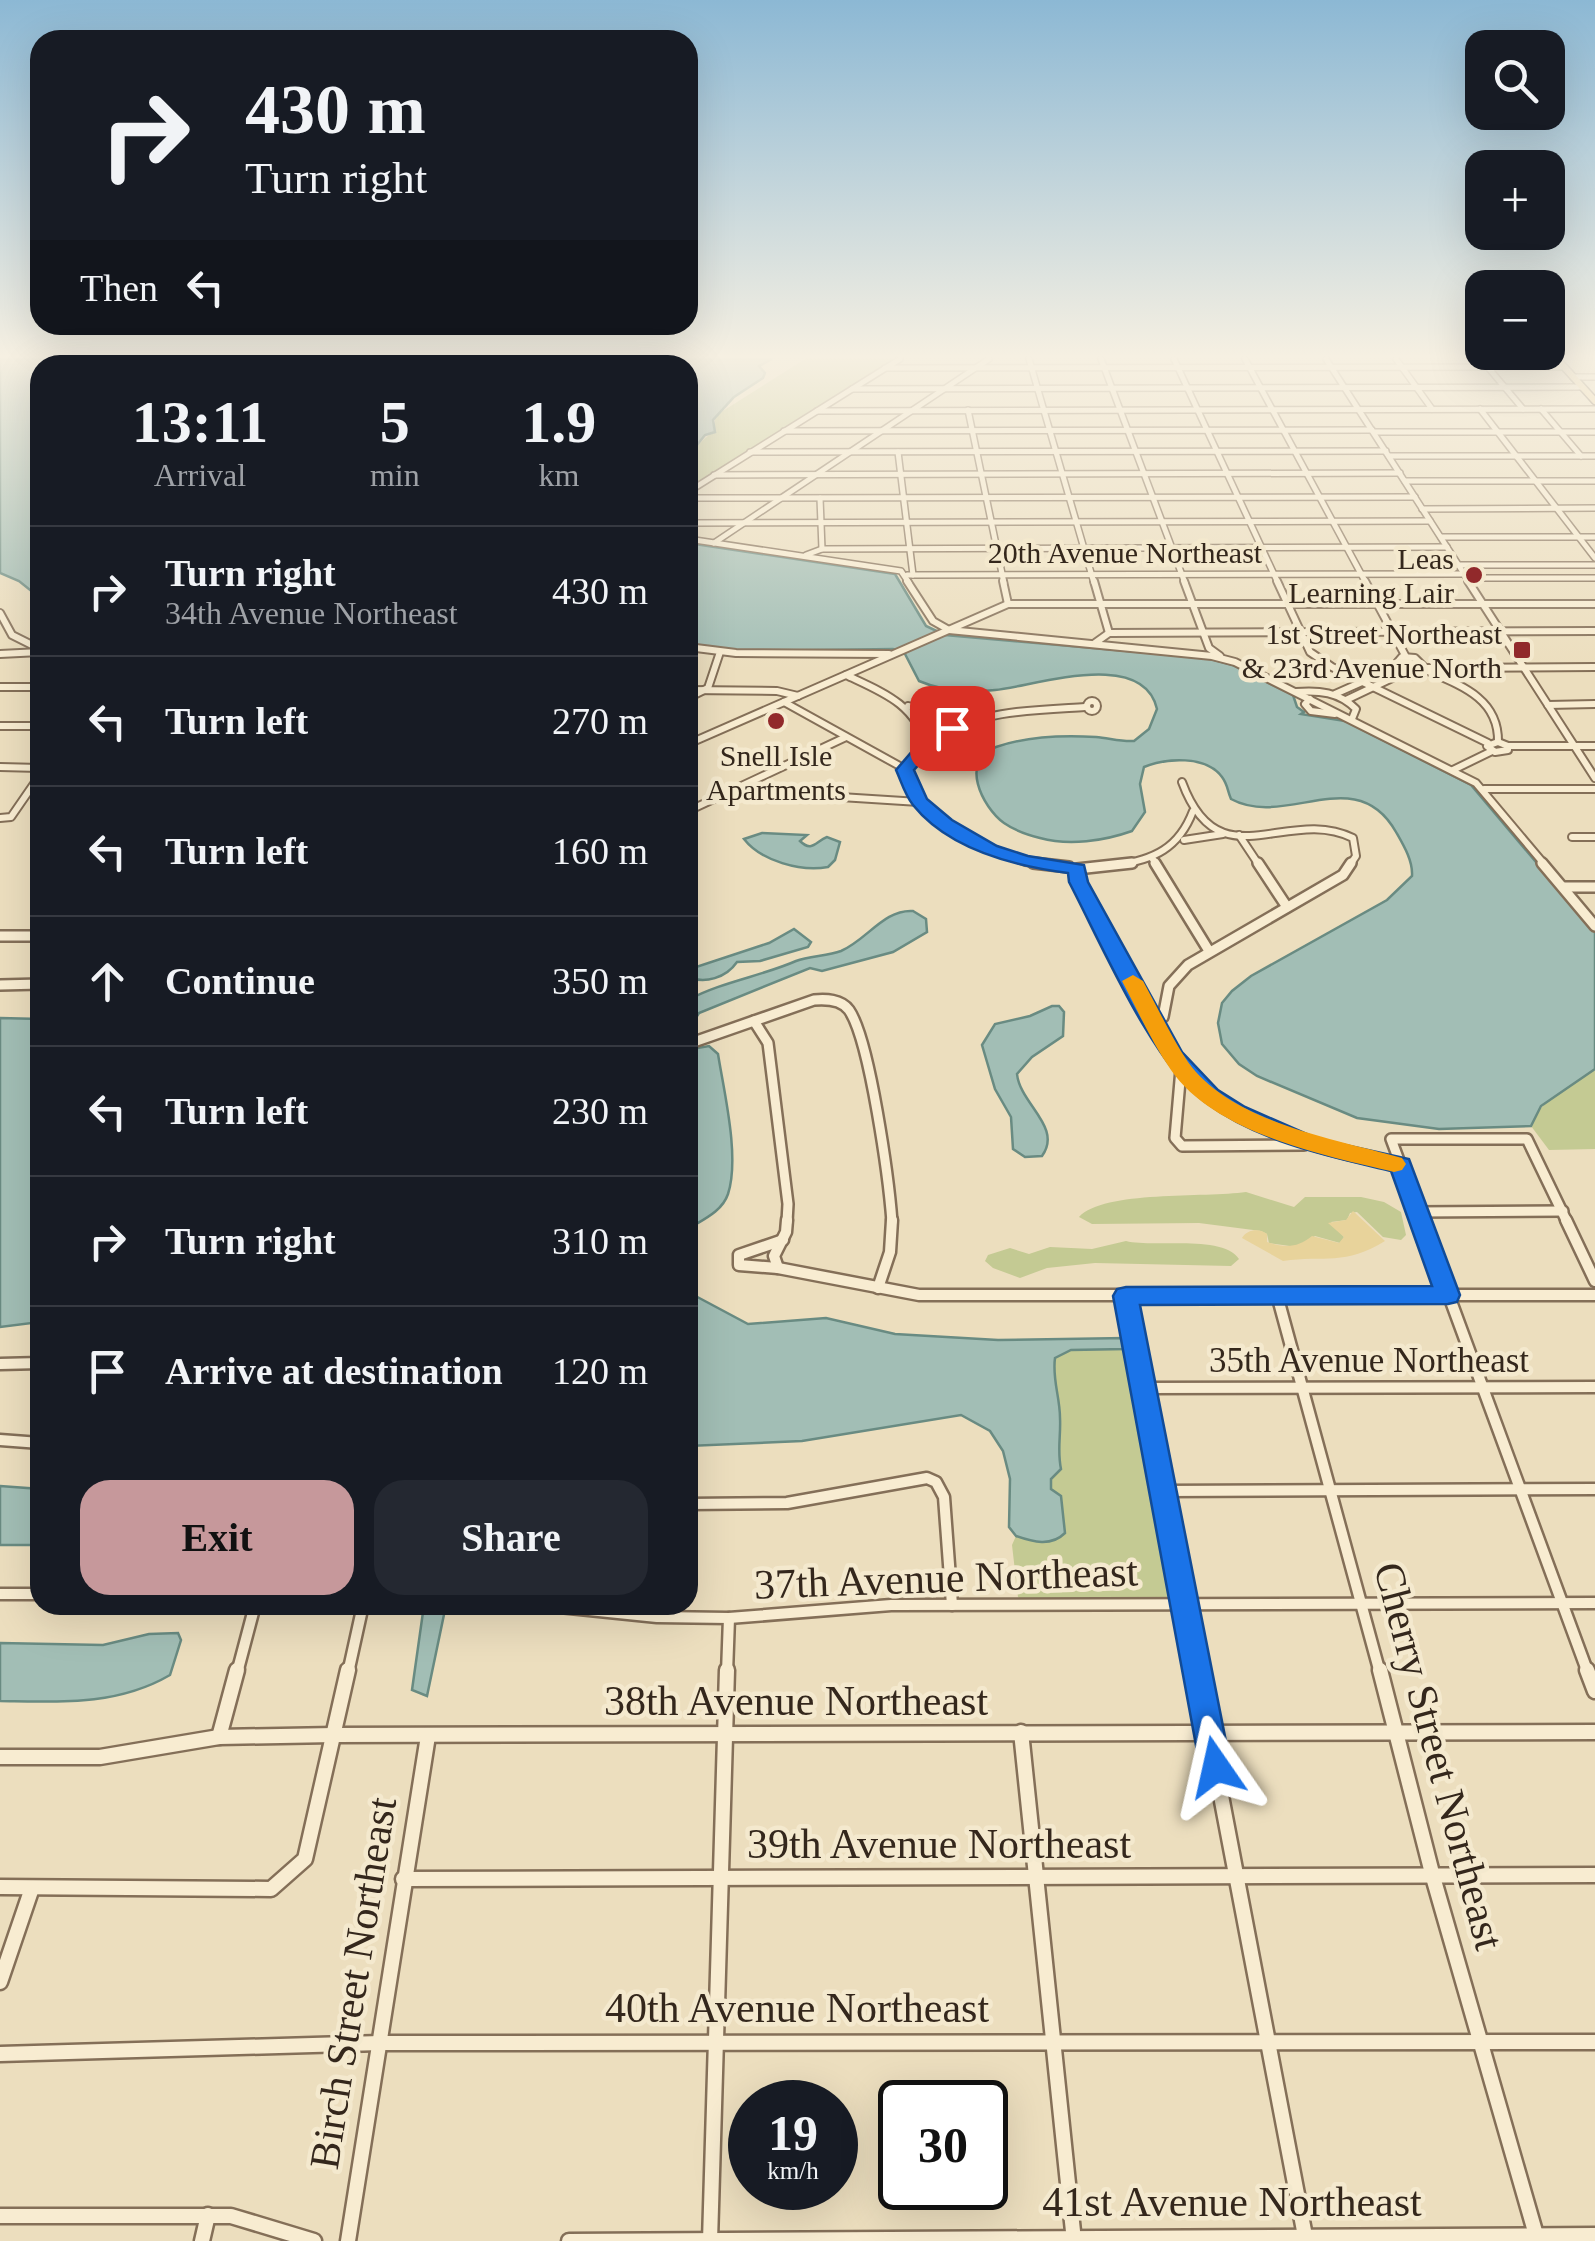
<!DOCTYPE html>
<meta charset="utf-8">
<style>
body{margin:0;font-family:Georgia,serif;background:#242831;color:#f1f3f6;height:100vh;display:flex;flex-direction:column;font-size:38px;white-space:nowrap}
*{box-sizing:border-box;margin:0}
p{font-size:32px;color:#9ea1a6}
.icon{flex:none;width:55px;height:55px;fill:none;stroke:currentColor;stroke-width:2;stroke-linecap:round;stroke-linejoin:round}
.map{position:relative;flex:1;overflow:hidden}
.details{position:absolute;left:30px;top:355px;width:668px;height:1260px;display:flex;flex-direction:column;background:#171b24;border-radius:30px;box-shadow:0 10px 40px #0002}
.details>*{flex:none}
.banner{position:absolute;left:30px;top:30px;width:668px;height:305px;border-radius:30px;box-shadow:0 10px 40px #0002;background:#171b24;color:#f1f3f6;overflow:hidden}
.controls{position:absolute;left:1465px;top:30px;display:grid;gap:20px}
.controls a{display:grid;place-items:center;width:100px;height:100px;border-radius:20px;background:#171b24;box-shadow:0 10px 40px #0002;font-size:50px}
.speed{position:absolute;left:728px;top:2080px;display:flex;gap:20px;font-size:50px;font-weight:700;text-align:center}
.speed>*{display:grid;place-content:center;width:130px;height:130px;border-radius:50%;background:#171b24;box-shadow:0 10px 40px #0002;line-height:1}
.speed small{font-size:25px;font-weight:400}
.speed .limit{border:5px solid #111;border-radius:15px;background:#fff;color:#111}
.pin{position:absolute;display:grid;place-items:center;width:85px;height:85px;color:#fff;margin:-42px;border-radius:20px;box-shadow:0 5px 15px #0006}
.me{position:absolute;width:110px;margin:-55px;rotate:349deg;stroke-linejoin:round;filter:drop-shadow(0 0 8px #0008)}
.turn{display:flex;align-items:center;gap:35px;height:210px;padding:0 50px;font-size:45px}
.turn .icon{width:130px;height:130px;stroke-width:2.5}
.turn b{display:block;font-size:70px;line-height:85px}
.then{display:flex;align-items:center;height:95px;padding:0 50px;background:#0003;gap:20px;font-size:38px}
.eta{display:flex;justify-content:space-evenly;align-items:center;height:170px;text-align:center}
.eta b{font-size:60px;font-weight:700;line-height:70px}
.primary-button{display:flex;gap:20px;margin-top:auto;padding:20px 50px}
.primary-button a{flex:1;height:115px;border-radius:30px;background:#c6989b;color:#111;font-size:40px;font-weight:700;line-height:115px;text-align:center}
.primary-button a+a{background:#242831;color:#f1f3f6}
ul{padding:0;list-style:none}
li{display:flex;align-items:center;gap:30px;height:130px;padding:0 50px;border-top:2px solid #363941}
li div{flex:1}
li b{display:block;font-size:38px}
li em{font-style:normal}
.map>svg:first-child{display:block}
.green{fill:#c4ca93}
.sand{fill:#e8d39b}
.water{fill:#a2beb5;stroke:#698b82;stroke-width:2.5}
.lines{fill:none;stroke-linecap:round;stroke-linejoin:round}
.minor-far4-casing{stroke:#846f58;stroke-width:8}
.minor-far3-casing{stroke:#846f58;stroke-width:10}
.minor-far2-casing{stroke:#846f58;stroke-width:14}
.minor-far1-casing{stroke:#846f58;stroke-width:15}
.minor-casing{stroke:#846f58;stroke-width:19}
.major-casing{stroke:#513d2c;stroke-width:9}
.minor-far4{stroke:#f8ecd1;stroke-width:5}
.minor-far3{stroke:#f8ecd1;stroke-width:6}
.minor-far2{stroke:#f8ecd1;stroke-width:9}
.minor-far1{stroke:#f8ecd1;stroke-width:10}
.minor{stroke:#f8ecd1;stroke-width:14}
.major{stroke:#f0d396;stroke-width:6}
.route{fill:#1a73e8;stroke:#114b97;stroke-width:2.5}
.slow{fill:#f59e0b}
.poi-dot{fill:#91292b;stroke:#f4e9ce;stroke-width:4}
.labels{text-anchor:middle;dominant-baseline:central;stroke-width:9;stroke-linejoin:round;paint-order:stroke}
.far-street-label{font-size:30px;fill:#34271c;stroke:#f4e9ce}
.far-poi-label{font-size:30px;fill:#34271c;stroke:#f4e9ce;text-anchor:end}
.street-label{font-size:35px;fill:#34271c;stroke:#f4e9ce}
.near-street-label{font-size:42px;fill:#34271c;stroke:#f4e9ce}
</style>
<div class="map">
<svg width="1595" height="2241" viewBox="0 0 1595 2241">
<rect width="100%" height="100%" fill="#ecdebe"/>
<g class="green">
<path d="M805 359H897L688 489V453L715 430V416Z"/>
<path d="M1591 1069H1595V1149L1549 1150 1531 1126C1539 1100 1570 1086 1591 1069Z"/>
<path d="M1246 1192 1294 1207 1305 1197H1361L1384 1202 1401 1212 1406 1235 1401 1240 1383 1237 1357 1212 1350 1213 1347 1220 1331 1222 1344 1237 1340 1243 1315 1236 1297 1247 1269 1243 1267 1234 1261 1231 1199 1223 1092 1224 1079 1217C1104 1190 1205 1198 1246 1192Z"/>
<path d="M1126 1241C1153 1248 1223 1234 1239 1259L1231 1266 1095 1263 1047 1268 1020 1278 993 1268 985 1261 988 1255 1010 1248 1029 1254 1050 1247 1092 1249Z"/>
<path d="M1125 1349 1131 1353 1176 1598 1022 1600 1018 1597 1012 1545 1016 1536 1028 1540C1045 1502 1060 1463 1060 1420 1061 1399 1051 1380 1055 1358L1071 1350Z"/>
</g>
<path class="sand" d="M1353 1211 1385 1241C1345 1266 1325 1255 1283 1261L1242 1238C1247 1229 1260 1228 1267 1234V1242C1286 1248 1297 1248 1312 1236L1339 1243 1344 1237 1328 1223 1346 1220Z"/>
<g class="water">
<path d="M0 359H772L759 366 765 373 763 378 734 397 713 420 715 432 705 435 688 456V365H40V598L19 581 0 573Z"/>
<path d="M688 543 895 574 926 626 945 635 1207 658 1233 665 1293 695 1297 707 1304 712 1301 714 1345 721 1471 785 1595 932V1069L1541 1106 1531 1126 1439 1129 1357 1118 1257 1076 1239 1064 1222 1044 1218 1023 1222 1003 1232 991 1251 976 1387 900 1412 876C1413 861 1404 846 1396 832 1356 761 1286 829 1231 799 1227 790 1228 785 1222 777 1206 755 1166 758 1144 767L1140 784 1145 812 1132 831C1104 841 1069 846 1040 838 1028 835 1014 830 1004 823 982 807 959 760 996 747 1027 736 1062 735 1096 737 1109 738 1121 742 1134 741L1149 729 1157 709C1143 647 1032 687 995 690 970 693 942 691 919 681L905 654 893 649 737 651 688 644V576L693 565 688 562Z"/>
<path d="M762 833 807 835 800 841C812 853 816 841 827 837L840 842 835 860 828 867C801 872 761 861 744 839Z"/>
<path d="M913 911 926 919 927 932 893 952 822 971 810 968 699 1013 689 1029 688 1039 698 1048 709 1046 718 1054C724 1092 740 1157 728 1194 722 1212 702 1220 688 1229V1000C721 982 762 976 796 961 809 956 827 956 841 951 867 940 884 909 913 911Z"/>
<path d="M794 929 811 942 808 947 760 961 737 962C726 978 705 984 688 977L693 968 769 943Z"/>
<path d="M1052 1006H1059L1064 1012 1063 1036 1032 1057 1017 1074C1020 1104 1063 1127 1042 1156L1025 1157 1013 1149 1011 1117 995 1089 982 1045 995 1024 1030 1016Z"/>
<path d="M0 1018 40 1019V1322L0 1327Z"/>
<path d="M688 1292 748 1324 826 1318 895 1334 998 1340 1125 1338V1349L1071 1350 1055 1358C1052 1379 1060 1397 1060 1418 1061 1436 1057 1450 1061 1469L1051 1479V1489L1061 1496 1065 1533C1051 1547 1033 1542 1016 1536L1009 1527 1010 1479 1003 1451 990 1431 961 1415 802 1441 688 1446Z"/>
<path d="M0 1486 40 1489V1545H0Z"/>
<path d="M424 1605H446L427 1696 412 1690Z"/>
<path d="M178 1633 181 1640 170 1675C117 1706 59 1702 0 1701V1643L103 1645 149 1634Z"/>
</g>
<g class="lines">
<g class="minor-far4-casing">
<g id="minor-far4">
<path d="M1029 359 1094 583"/>
<path d="M1101 359 1185 583"/>
<path d="M1174 359 1278 583"/>
<path d="M1245 359 1366 583"/>
<path d="M1326 359 1470 583"/>
<path d="M1396 359 1432 409"/>
<path d="M1481 359 1523 409"/>
<path d="M885 368 1564 367"/>
<path d="M1573 377H1595"/>
<path d="M852 389 1582 387"/>
<path d="M1480 409 1595 558"/>
<path d="M1541 409 1581 456"/>
<path d="M968 410 1004 583"/>
<path d="M817 411 1595 409"/>
<path d="M784 431 1372 430"/>
<path d="M1374 432H1595"/>
<path d="M750 452 1386 451"/>
<path d="M898 452 913 575"/>
<path d="M1389 456H1595"/>
<path d="M714 475 1400 473"/>
<path d="M1405 481H1595"/>
<path d="M688 492 900 359"/>
<path d="M688 498 1415 497"/>
<path d="M820 498 822 549"/>
<path d="M1422 509 1595 508"/>
<path d="M688 523 1430 521"/>
<path d="M1441 537H1595"/>
<path d="M688 539 901 571 909 583"/>
<path d="M714 543 989 359"/>
<path d="M806 555 822 549 1447 547"/>
<path d="M1459 565H1595"/>
<path d="M907 575 1464 574"/>
<path d="M1467 578H1595"/>
</g>
</g>
<g class="minor-far3-casing">
<g id="minor-far3">
<path d="M907 581 933 621 949 630 1212 656 1235 662 1476 783 1545 865"/>
<path d="M1003 581 1008 604"/>
<path d="M1094 581 1109 633"/>
<path d="M1184 581 1209 648 1220 656"/>
<path d="M1277 581 1310 652 1332 667 1488 743"/>
<path d="M1365 581 1406 657"/>
<path d="M1468 581 1595 778"/>
<path d="M0 613 12 635 40 649"/>
<path d="M1095 643 1109 633 1595 631"/>
<path d="M688 647 736 653 889 654"/>
<path d="M0 654 40 652"/>
<path d="M1402 657 1415 658 1425 668 1409 670 1396 664Z"/>
<path d="M1425 668 1595 667"/>
<path d="M1425 670C1460 685 1499 698 1498 742"/>
<path d="M846 675C882 692 916 704 926 746"/>
<path d="M0 687H40"/>
<path d="M688 690 777 691 798 696"/>
<path d="M1296 692C1319 690 1339 692 1356 709L1352 719"/>
<path d="M1335 694 1398 666"/>
<path d="M688 698 708 688 720 652"/>
<path d="M1310 699 1305 704 1311 711 1335 714"/>
<path d="M1346 700 1407 671"/>
<circle cx="1092" cy="706" r="5"/>
<path d="M784 702 905 769 919 802 967 838 1025 862 1055 865"/>
<path d="M1548 705 1595 704"/>
<path d="M908 706 949 716 976 717"/>
<path d="M0 726H40"/>
<path d="M1498 742 1508 746V750L1495 752 1487 746Z"/>
<path d="M688 744 1008 604H1595"/>
<path d="M1508 746H1595"/>
<path d="M0 767 40 768"/>
<path d="M905 769C918 760 926 745 939 736 982 710 1036 710 1085 707"/>
<path d="M1453 770 1492 751"/>
<path d="M1182 782C1219 883 1287 805 1353 838L1356 856 1350 865"/>
<path d="M1484 789H1595"/>
<path d="M731 790 919 802"/>
<path d="M688 811 846 737"/>
<path d="M0 818 11 817 40 775"/>
<path d="M1239 835 1259 865"/>
<path d="M1572 837H1595"/>
<path d="M1184 840 1223 834"/>
<path d="M1152 858 1157 865"/>
<path d="M1116 865C1154 860 1179 848 1193 811"/>
</g>
</g>
<g class="minor-far2-casing">
<g id="minor-far2">
<path d="M1033 863 1069 867"/>
<path d="M1155 863 1209 951"/>
<path d="M1258 863 1287 907"/>
<path d="M1542 863 1595 926"/>
<path d="M1077 869 1132 863"/>
<path d="M1076 873 1173 1056C1229 1125 1315 1151 1400 1165"/>
<path d="M1564 887H1595"/>
<path d="M0 936H40"/>
<path d="M0 985 40 984"/>
<path d="M1163 1017 1169 986 1188 965 1343 875 1351 863"/>
<path d="M754 1021 768 1043 788 1204 787 1222"/>
<path d="M688 1044 814 1000C826 999 841 999 849 1010 870 1040 889 1181 892 1222"/>
<path d="M1181 1069 1175 1138 1182 1146 1304 1145"/>
<path d="M1417 1212 1563 1211"/>
<path d="M1422 1222 1391 1139H1527L1567 1222"/>
</g>
</g>
<g class="minor-far1-casing">
<g id="minor-far1">
<path d="M1421 1220 1588 1673"/>
<path d="M1566 1220 1595 1281"/>
<path d="M783 1240 739 1255V1265L778 1268 919 1295H1595"/>
<path d="M778 1268 774 1256 786 1232 787 1220"/>
<path d="M878 1288 890 1252 892 1220"/>
<path d="M1277 1295 1380 1673"/>
<path d="M1125 1296 1197 1673"/>
<path d="M0 1364 40 1363"/>
<path d="M1143 1388 1595 1387"/>
<path d="M0 1440 40 1443"/>
<path d="M1164 1491 1595 1489"/>
<path d="M688 1504 787 1503 927 1478 936 1482 944 1497 952 1605"/>
<path d="M0 1594H40"/>
<path d="M540 1605 657 1617 729 1618 891 1605 1595 1603"/>
<path d="M237 1673 255 1605"/>
<path d="M348 1673 363 1605"/>
<path d="M727 1673 729 1618"/>
</g>
</g>
<g class="minor-casing">
<g id="minor">
<path d="M1197 1670 1305 2236"/>
<path d="M1380 1670 1433 1877 1536 2235"/>
<path d="M1587 1670 1595 1691"/>
<path d="M1021 1732 1074 2241"/>
<path d="M219 1737 237 1670"/>
<path d="M0 1757H100L219 1737 334 1735 1595 1732"/>
<path d="M403 1879 1595 1875"/>
<path d="M0 1887 271 1889 305 1859 348 1670"/>
<path d="M0 1982 32 1888"/>
<path d="M0 2054 380 2043 1595 2042"/>
<path d="M0 2216H231L314 2241"/>
<path d="M202 2241 208 2215"/>
<path d="M348 2241 428 1736"/>
<path d="M569 2241 1595 2235"/>
<path d="M710 2241 727 1670"/>
</g>
</g>
<g class="major-casing">
<path id="major" d="M1557 359 1595 401"/>
</g>
<use href="#minor-far4" class="minor-far4"/>
<use href="#minor-far3" class="minor-far3"/>
<use href="#minor-far2" class="minor-far2"/>
<use href="#minor-far1" class="minor-far1"/>
<use href="#minor" class="minor"/>
<use href="#major" class="major"/>
</g>
<linearGradient id="sky" x2="0" y2="1"><stop stop-color="#8cb8d4"/><stop offset="0.53" stop-color="#f6f0e2"/><stop offset="1" stop-color="#f6f0e2" stop-opacity="0"/></linearGradient>
<rect width="1595" height="672" fill="url(#sky)"/>
<path class="route" d="M952 723 958 725V732L932 750 914 770 927 799 952 820 997 846 1028 856 1084 865 1088 882 1182 1052 1218 1090 1245 1107 1318 1139 1409 1159 1460 1295 1457 1302 1448 1304 1140 1305 1231 1767 1227 1778 1216 1782 1204 1778 1200 1767 1113 1296 1117 1289 1126 1287 1432 1286 1391 1171C1327 1156 1259 1142 1205 1102 1153 1065 1100 941 1069 882L1068 873C1014 866 949 850 913 805 905 795 901 781 896 770L920 742Z"/>
<path class="slow" d="M1133 975 1143 981C1158 1008 1171 1037 1188 1062 1232 1123 1335 1139 1402 1158L1406 1164 1402 1170 1394 1172C1325 1156 1214 1133 1171 1070 1152 1043 1138 1011 1122 981Z"/>
<g class="poi-dot">
<circle cx="1474" cy="575" r="10"/>
<rect x="1512" y="640" width="20" height="20" rx="5"/>
<circle cx="776" cy="721" r="10"/>
</g>
<g class="labels">
<g class="far-street-label">
<text x="1125" y="552">20th Avenue Northeast</text>
</g>
<g class="far-poi-label">
<text x="1454" y="558">Leas<tspan x="1454" dy="34">Learning Lair</tspan></text>
<text x="1502" y="633">1st Street Northeast<tspan x="1502" dy="34">&amp; 23rd Avenue North</tspan></text>
<text x="776" y="755" text-anchor="middle">Snell Isle<tspan x="776" dy="34">Apartments</tspan></text>
</g>
<g class="street-label">
<text x="1369" y="1360">35th Avenue Northeast</text>
</g>
<g class="near-street-label">
<text transform="translate(946 1578) rotate(-2)">37th Avenue Northeast</text>
<text x="796" y="1701">38th Avenue Northeast</text>
<text transform="translate(1439 1756) rotate(75)">Cherry Street Northeast</text>
<text x="939" y="1844">39th Avenue Northeast</text>
<text transform="translate(353 1983) rotate(-81)">Birch Street Northeast</text>
<text x="797" y="2008">40th Avenue Northeast</text>
<text x="1232" y="2202">41st Avenue Northeast</text>
</g>
</g>
</svg>
<div class="controls">
<a><svg class="icon" aria-label="search" viewBox="0 0 24 24"><circle cx="10" cy="10" r="6"/><path d="M15 15l6 6"/></svg></a>
<a>+</a>
<a>−</a>
</div>
<div class="speed"><div>19<small>km/h</small></div><div class="limit">30</div></div>
<div class="pin" style="left:952px;top:728px;background:#d93025"><svg class="icon" aria-label="arrive" viewBox="0 0 24 24"><path d="M6 21V4h12l-3 4 3 4H6"/></svg></div>
<svg class="me" style="left:1216px;top:1767px" viewBox="-20 -20 40 40"><path d="M0-17L14 15 0 8-14 15z" fill="#1a73e8" stroke="#fff" stroke-width="4"/></svg>
<div class="banner">
<div class="turn"><svg class="icon" aria-label="right" viewBox="0 0 24 24"><path d="M7 20v-9h11M14 6l5 5-5 5"/></svg><div><b>430 m</b>Turn right</div></div>
<div class="then">Then<svg class="icon" aria-label="left" viewBox="0 0 24 24"><path d="M17 20v-9H6M10 6l-5 5 5 5"/></svg></div>
</div>
<section class="details">
<div class="eta">
<div><b>13:11</b><p>Arrival</p></div>
<div><b>5</b><p>min</p></div>
<div><b>1.9</b><p>km</p></div>
</div>
<ul>
<li><svg class="icon" aria-label="right" viewBox="0 0 24 24"><path d="M7 20v-9h11M14 6l5 5-5 5"/></svg><div><b>Turn right</b><p>34th Avenue Northeast</p></div><em>430 m</em></li>
<li><svg class="icon" aria-label="left" viewBox="0 0 24 24"><path d="M17 20v-9H6M10 6l-5 5 5 5"/></svg><div><b>Turn left</b></div><em>270 m</em></li>
<li><svg class="icon" aria-label="left" viewBox="0 0 24 24"><path d="M17 20v-9H6M10 6l-5 5 5 5"/></svg><div><b>Turn left</b></div><em>160 m</em></li>
<li><svg class="icon" aria-label="ahead" viewBox="0 0 24 24"><path d="M12 20V5M6 11l6-6 6 6"/></svg><div><b>Continue</b></div><em>350 m</em></li>
<li><svg class="icon" aria-label="left" viewBox="0 0 24 24"><path d="M17 20v-9H6M10 6l-5 5 5 5"/></svg><div><b>Turn left</b></div><em>230 m</em></li>
<li><svg class="icon" aria-label="right" viewBox="0 0 24 24"><path d="M7 20v-9h11M14 6l5 5-5 5"/></svg><div><b>Turn right</b></div><em>310 m</em></li>
<li><svg class="icon" aria-label="arrive" viewBox="0 0 24 24"><path d="M6 21V4h12l-3 4 3 4H6"/></svg><div><b>Arrive at destination</b></div><em>120 m</em></li>
</ul>
<div class="primary-button"><a>Exit</a><a>Share</a></div>
</section>
</div>
